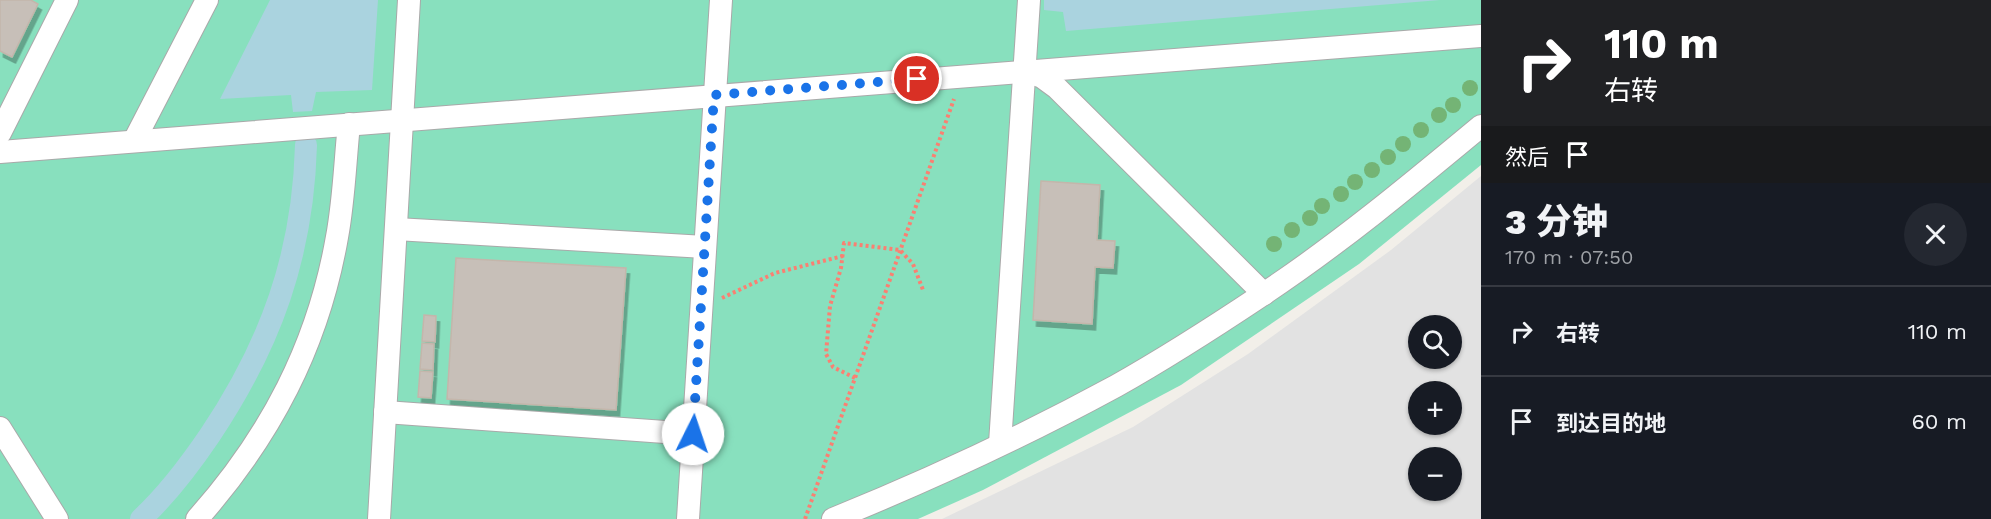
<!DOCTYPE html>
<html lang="zh">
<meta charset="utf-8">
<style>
body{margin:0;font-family:"Work Sans","Noto Sans SC",sans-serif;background:#242831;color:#f1f3f6;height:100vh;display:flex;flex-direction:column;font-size:22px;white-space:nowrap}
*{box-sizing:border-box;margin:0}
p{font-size:20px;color:#9ea1a6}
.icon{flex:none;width:33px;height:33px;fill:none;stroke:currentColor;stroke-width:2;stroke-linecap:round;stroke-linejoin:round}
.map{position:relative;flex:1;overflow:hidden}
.details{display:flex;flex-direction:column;background:#171b24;width:510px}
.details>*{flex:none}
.hud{background:#202124;color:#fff;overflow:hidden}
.buttons{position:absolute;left:1408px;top:315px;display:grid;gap:12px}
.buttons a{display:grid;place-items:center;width:54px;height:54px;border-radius:50%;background:#171b24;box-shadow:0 2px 4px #0004;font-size:30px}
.pin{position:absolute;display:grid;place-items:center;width:51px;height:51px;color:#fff;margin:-26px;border:3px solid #fff;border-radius:50%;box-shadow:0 2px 6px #0007}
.me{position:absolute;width:66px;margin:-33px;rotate:4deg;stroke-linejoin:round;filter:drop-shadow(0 0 4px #0008)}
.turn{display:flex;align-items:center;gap:21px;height:126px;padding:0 24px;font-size:27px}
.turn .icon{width:78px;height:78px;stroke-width:2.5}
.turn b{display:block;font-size:42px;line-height:51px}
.then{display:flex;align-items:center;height:57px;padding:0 24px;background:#0003;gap:12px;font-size:22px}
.round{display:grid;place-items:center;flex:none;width:63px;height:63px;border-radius:32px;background:#242831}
.overview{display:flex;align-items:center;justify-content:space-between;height:102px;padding:0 24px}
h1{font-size:36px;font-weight:800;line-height:45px}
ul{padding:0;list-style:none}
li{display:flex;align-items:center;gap:18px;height:90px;padding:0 24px;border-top:2px solid #363941}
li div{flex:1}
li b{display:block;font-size:22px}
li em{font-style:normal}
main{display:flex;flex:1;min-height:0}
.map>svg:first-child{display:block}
.pitch{fill:#88e0be}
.parking{fill:#e2e2e2;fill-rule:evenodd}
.water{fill:#aad3df}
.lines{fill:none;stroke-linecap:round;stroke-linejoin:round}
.canal{stroke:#aad3df;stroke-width:22}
.building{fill:#c7bfb8;stroke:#c4b6ab;stroke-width:1.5;filter:url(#shadow)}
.minor-casing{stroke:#a9a9a9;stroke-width:24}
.path{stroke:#fa8072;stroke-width:4;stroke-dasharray:3 3;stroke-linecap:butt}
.minor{stroke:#fff;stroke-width:22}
.tree{fill:#74b475}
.route{stroke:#1a73e8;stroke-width:10;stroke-dasharray:0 18}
</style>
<main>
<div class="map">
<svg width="1481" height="519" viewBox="0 0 1481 519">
<defs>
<filter id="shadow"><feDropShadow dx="3.5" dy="6" stdDeviation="0" flood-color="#0004"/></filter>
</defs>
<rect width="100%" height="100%" fill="#f2efe9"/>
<path class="pitch" d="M0 0H1481V165L1359 264 1181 385 983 490 918 519H0Z"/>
<path class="parking" d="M1481 176V519H942L1133 427 1248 354 1391 250ZM1419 326H1452V358H1419ZM1419 392H1452V424H1419ZM1419 458H1452V490H1419Z"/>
<g class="water">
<path d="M270 0H378L372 90 316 92 312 111 293 112 291 95 220 99Z"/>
<path d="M1044 0H1440L1066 31 1063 12 1044 10Z"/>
</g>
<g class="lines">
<path class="canal" d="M141 519C168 494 189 466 210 435 271 344 303 255 306 145"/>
</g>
<g class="building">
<path d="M0 0H31L38 4 12 57 0 51Z"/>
<path d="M1041 181 1100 185 1097 240 1115 241 1113 268 1095 267 1092 324 1033 320Z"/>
<path d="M456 258 626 268 616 410 447 399Z"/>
<path d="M424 315 436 316 435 342 422 341Z"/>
<path d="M422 343 434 344 433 370 420 369Z"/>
<path d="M420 371 433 372 431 398 418 397Z"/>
</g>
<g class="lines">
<g class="minor-casing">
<g id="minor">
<path d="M1025 71 1042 77 1057 88 1264 294"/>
<path d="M0 133 67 0"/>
<path d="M134 141 207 0"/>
<path d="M0 152 1481 36"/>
<path d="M396 229 705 247"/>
<path d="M385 412 693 434"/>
<path d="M0 428 57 519"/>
<path d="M1000 444 1029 0"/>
<path d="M197 519C270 437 318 346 337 237 344 200 345 162 349 124"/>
<path d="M379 519 409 0"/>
<path d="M688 519 721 0"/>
<path d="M833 519C929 480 1024 436 1116 386 1166 358 1214 327 1262 295 1339 244 1410 185 1481 126"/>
</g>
</g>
<g class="path">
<path d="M722 298 775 273 843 256"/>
<path d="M855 378 833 367 826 354 830 306 841 268 844 243 900 250 913 264 923 290"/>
<path d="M805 519 954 99"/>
</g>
<use href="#minor" class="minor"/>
</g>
<g class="tree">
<circle cx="1470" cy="88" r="8"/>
<circle cx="1453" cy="105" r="8"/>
<circle cx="1439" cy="115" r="8"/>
<circle cx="1421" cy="130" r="8"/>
<circle cx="1403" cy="144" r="8"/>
<circle cx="1388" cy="157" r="8"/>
<circle cx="1372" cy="170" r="8"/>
<circle cx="1355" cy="182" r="8"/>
<circle cx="1341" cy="194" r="8"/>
<circle cx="1322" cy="206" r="8"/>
<circle cx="1310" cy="218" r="8"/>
<circle cx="1292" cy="230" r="8"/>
<circle cx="1274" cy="244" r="8"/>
</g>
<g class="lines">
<path class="route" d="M693 434 714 95 917 79"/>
</g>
</svg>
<div class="buttons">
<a><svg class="icon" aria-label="search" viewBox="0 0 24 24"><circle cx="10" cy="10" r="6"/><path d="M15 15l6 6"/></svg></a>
<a>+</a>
<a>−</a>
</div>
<div class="pin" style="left:917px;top:79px;background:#d93025"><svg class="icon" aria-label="arrive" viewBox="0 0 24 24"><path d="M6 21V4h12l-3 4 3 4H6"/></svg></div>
<svg class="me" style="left:693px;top:434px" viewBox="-20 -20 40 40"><circle r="19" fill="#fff"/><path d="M0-13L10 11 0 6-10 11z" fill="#1a73e8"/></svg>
</div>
<section class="details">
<div class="hud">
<div class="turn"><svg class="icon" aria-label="right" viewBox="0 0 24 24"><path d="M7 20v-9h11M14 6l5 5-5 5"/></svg><div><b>110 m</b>右转</div></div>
<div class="then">然后<svg class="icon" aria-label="arrive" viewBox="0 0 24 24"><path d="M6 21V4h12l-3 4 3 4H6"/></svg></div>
</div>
<div class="overview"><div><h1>3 分钟</h1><p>170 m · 07:50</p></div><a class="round"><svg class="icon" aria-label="close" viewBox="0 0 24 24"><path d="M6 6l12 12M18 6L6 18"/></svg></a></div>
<ul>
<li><svg class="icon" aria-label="right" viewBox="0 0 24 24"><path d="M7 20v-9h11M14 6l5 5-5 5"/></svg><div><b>右转</b></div><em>110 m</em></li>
<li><svg class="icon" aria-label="arrive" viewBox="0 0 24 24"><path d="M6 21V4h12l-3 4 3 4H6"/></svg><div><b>到达目的地</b></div><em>60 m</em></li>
</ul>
</section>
</main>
